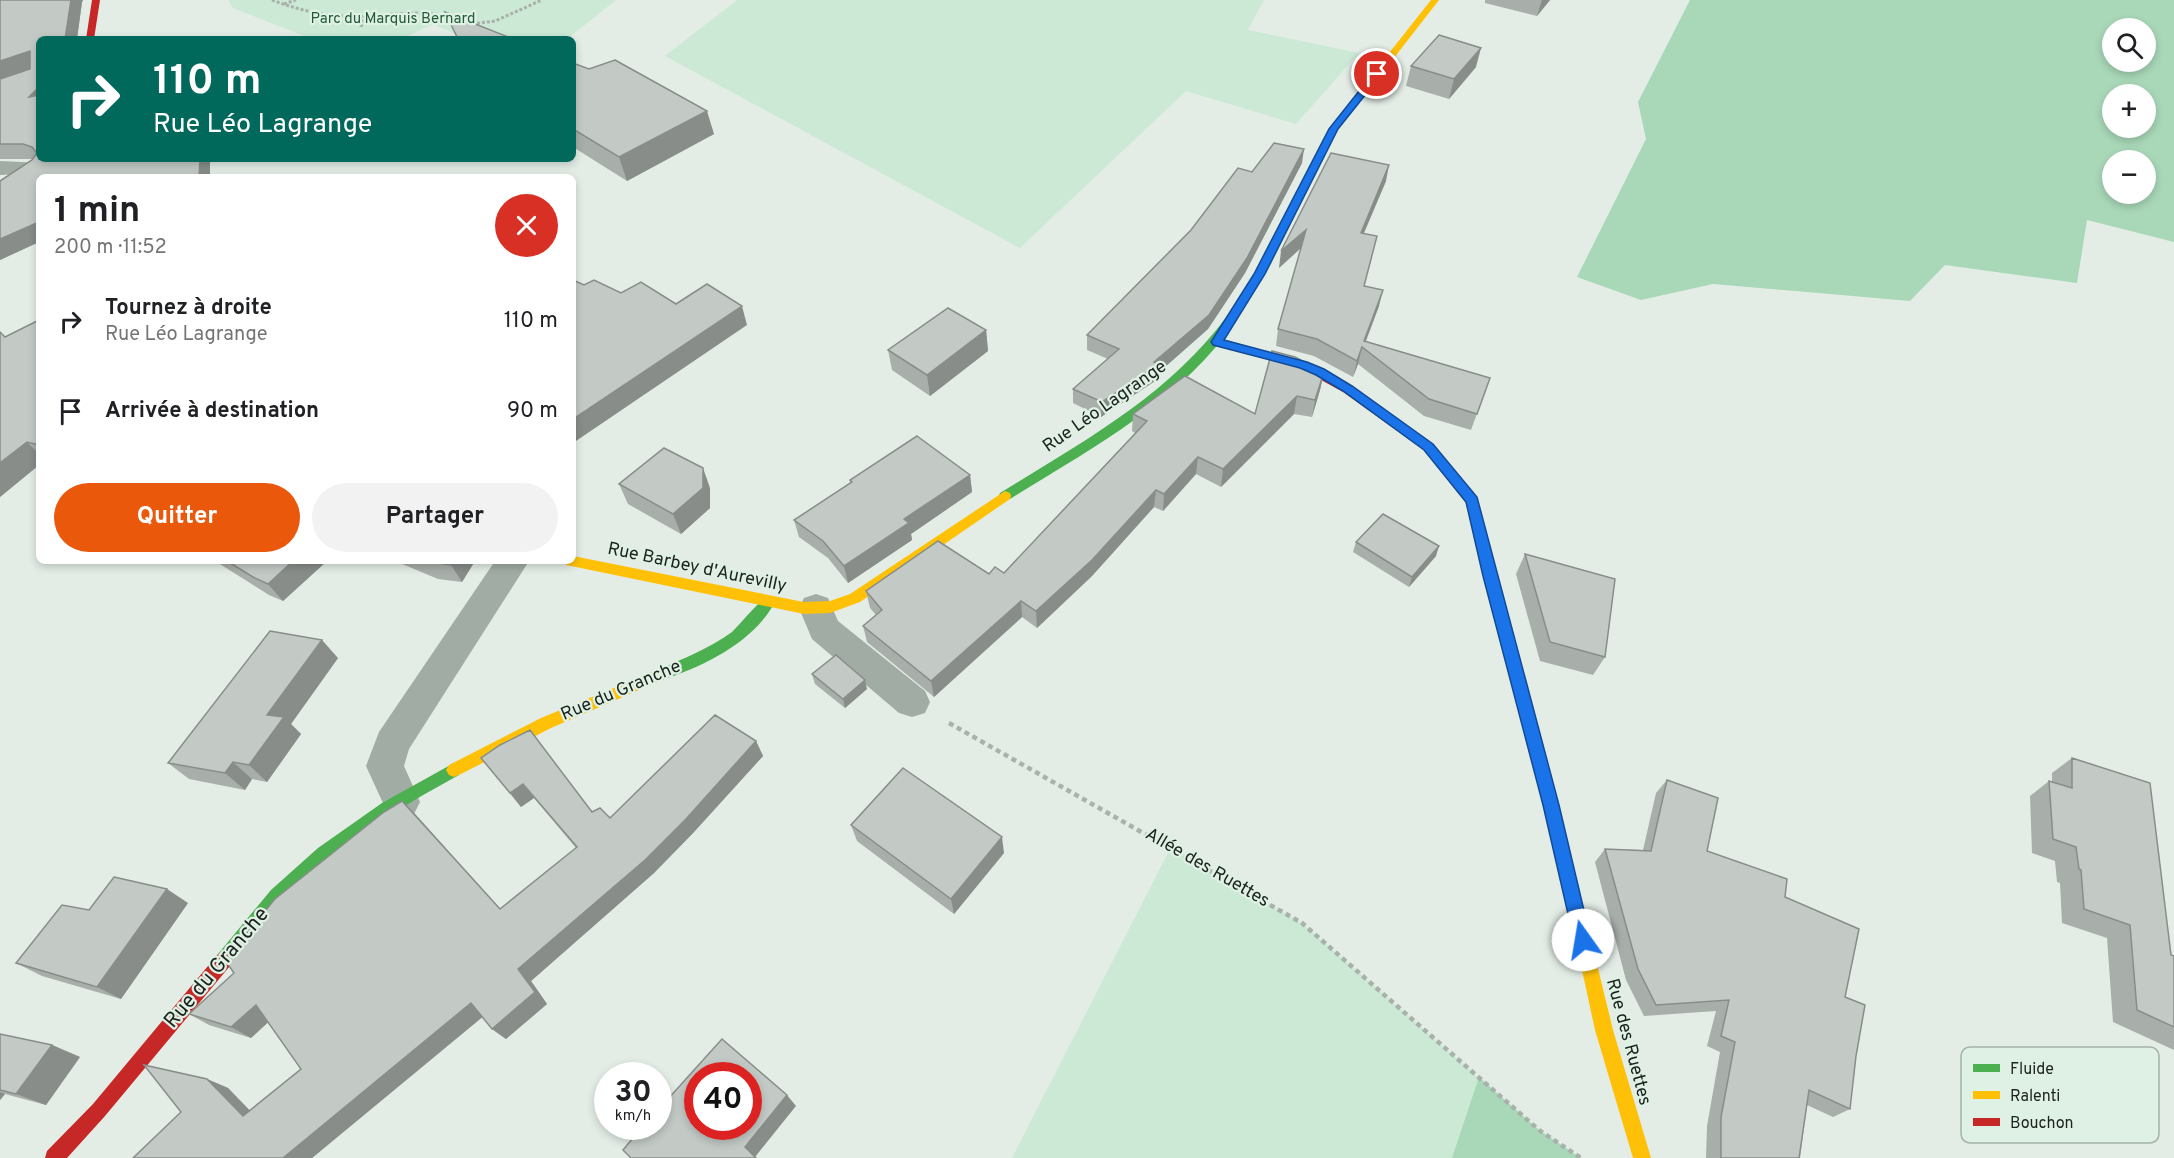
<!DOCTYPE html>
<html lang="fr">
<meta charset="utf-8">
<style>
body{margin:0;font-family:Overpass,sans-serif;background:#f2f2f2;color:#202124;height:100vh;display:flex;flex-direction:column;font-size:22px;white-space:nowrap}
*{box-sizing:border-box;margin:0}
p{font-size:20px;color:#757577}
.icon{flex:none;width:33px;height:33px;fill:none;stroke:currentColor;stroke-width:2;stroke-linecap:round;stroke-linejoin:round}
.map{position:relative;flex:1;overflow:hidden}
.side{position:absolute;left:36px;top:174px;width:540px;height:390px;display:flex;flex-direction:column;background:#fff;border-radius:9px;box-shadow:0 3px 9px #0003}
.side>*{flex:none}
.top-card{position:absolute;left:36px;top:36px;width:540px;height:126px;border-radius:9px;box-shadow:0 3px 9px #0003;background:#00695c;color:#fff;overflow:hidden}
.fabs{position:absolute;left:2102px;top:18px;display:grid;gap:12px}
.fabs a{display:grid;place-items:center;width:54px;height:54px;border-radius:50%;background:#fff;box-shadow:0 3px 9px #0003;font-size:30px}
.speed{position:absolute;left:594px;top:1062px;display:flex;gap:12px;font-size:30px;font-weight:700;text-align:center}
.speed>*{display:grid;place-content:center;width:78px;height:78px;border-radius:50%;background:#fff;box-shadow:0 3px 9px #0003;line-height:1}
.speed small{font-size:15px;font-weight:400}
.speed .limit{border:9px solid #d22;background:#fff;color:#111}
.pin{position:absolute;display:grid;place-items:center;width:51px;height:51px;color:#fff;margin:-26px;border:3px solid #fff;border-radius:50%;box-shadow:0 2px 6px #0007}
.me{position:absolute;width:66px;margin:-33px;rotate:347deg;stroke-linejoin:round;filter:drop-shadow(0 0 4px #0008)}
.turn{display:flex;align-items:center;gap:21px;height:126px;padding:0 18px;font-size:27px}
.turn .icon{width:78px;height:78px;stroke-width:2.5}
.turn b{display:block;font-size:42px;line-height:51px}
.round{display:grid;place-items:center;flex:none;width:63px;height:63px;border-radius:32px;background:#f2f2f2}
.summary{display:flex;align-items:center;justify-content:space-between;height:102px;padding:0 18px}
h1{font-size:36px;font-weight:700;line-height:45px}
.button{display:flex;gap:12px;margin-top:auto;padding:12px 18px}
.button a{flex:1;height:69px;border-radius:36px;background:#ea580c;color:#fff;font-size:24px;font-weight:700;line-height:69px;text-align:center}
.button a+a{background:#f2f2f2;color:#202124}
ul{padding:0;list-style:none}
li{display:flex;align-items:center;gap:18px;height:90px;padding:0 18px}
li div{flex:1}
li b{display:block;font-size:22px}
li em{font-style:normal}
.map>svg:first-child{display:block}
.green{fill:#cbe9d4}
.forest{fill:#a9d8b8;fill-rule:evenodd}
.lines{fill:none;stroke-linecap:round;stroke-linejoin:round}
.path-far1{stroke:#a8b1aa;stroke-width:3;stroke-dasharray:3 2;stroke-linecap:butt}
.path{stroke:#a8b1aa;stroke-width:4.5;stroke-dasharray:5 4;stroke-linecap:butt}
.street{fill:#a1aca4;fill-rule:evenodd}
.fast{fill:#4caf50;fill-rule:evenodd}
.slow{fill:#ffc107;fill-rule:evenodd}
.jam{fill:#c62828;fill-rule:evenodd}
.wall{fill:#a8aea9}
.shaded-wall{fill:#888d8a}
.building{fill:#c3cac5;stroke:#888d8a;stroke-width:1.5;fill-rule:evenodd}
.route{fill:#1a73e8;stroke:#114b97;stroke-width:1.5}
.labels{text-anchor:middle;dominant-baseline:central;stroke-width:4.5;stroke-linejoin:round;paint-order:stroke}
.far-park-label{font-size:15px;fill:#225a37;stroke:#dff1e4}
.street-label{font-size:18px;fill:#1c221d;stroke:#dff1e4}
.near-street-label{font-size:21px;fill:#1c221d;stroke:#dff1e4}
.key{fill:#dff1e4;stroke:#a4b3a8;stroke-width:1.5}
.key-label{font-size:16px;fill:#1c221d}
</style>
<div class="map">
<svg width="2174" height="1158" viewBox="0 0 2174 1158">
<rect width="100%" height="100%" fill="#e3ede6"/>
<g class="green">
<path d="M228 0H616L567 39H467L433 24 402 39H312L233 8Z"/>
<path d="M737 0H1264L1248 30 1359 53 1296 124 1186 91 1020 248 665 56Z"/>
<path d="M1171 847 1302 923 1539 1130 1581 1158H1012Z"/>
</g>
<g class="forest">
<path d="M1690 0H2174V242L2087 220 2077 283 1945 265 1910 301 1713 284 1641 300 1577 277 1646 139 1638 102ZM2112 28H2145V62H2112ZM2112 94H2145V128H2112ZM2112 160H2145V194H2112Z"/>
<path d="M1479 1077 1539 1130 1581 1158H1452Z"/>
</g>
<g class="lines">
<g class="path-far1">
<path d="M272 0C303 12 335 18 368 16 396 14 423 10 451 17"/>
<path d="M284 4 296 0"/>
<path d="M472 24 495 21 542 0"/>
<path d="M361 27 363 16"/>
</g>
<path class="path" d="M949 723 1302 923 1539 1130 1581 1158"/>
<g class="street">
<path d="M0 161 42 163 46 168 42 173 0 175Z"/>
<path d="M495 561H529L409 749 404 766 420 802 414 814 401 819 388 814 366 766 379 732Z"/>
<path d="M816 594 828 598 838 621 925 691 930 702 925 713 912 717 899 713 812 639 799 608 804 598Z"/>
</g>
<g class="fast">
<path d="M1232 314 1238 318C1183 400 1092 448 1010 499H1000L999 496 1000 493C1084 441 1168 396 1228 315Z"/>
<path d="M768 597 773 598 775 602C753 643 704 666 662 680L657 678 655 674 657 670C682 659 709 649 732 632 741 624 760 599 768 597Z"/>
<path d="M1499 603 1504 605 1506 609 1559 805 1595 956 1593 962 1587 964 1581 962 1579 956 1543 805 1492 609 1494 605Z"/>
<path d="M454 763 459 765 462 770 459 775C399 808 340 843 291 892 269 915 250 941 230 966L224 968 218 966 216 960 218 954 271 890 318 848 382 803Z"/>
</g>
<g class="slow">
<path d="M1431 0H1439L1338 130 1265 274 1236 321H1228L1226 318 1255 274 1329 129Z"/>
<path d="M1005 491 1010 493 1011 496 1010 499 860 602 830 613 804 614 571 566 566 565 564 561H573V556L804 602 830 601 850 594Z"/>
<path d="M662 668 667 670 669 674 667 678 551 728 459 775 454 777 449 775 446 770 449 765 541 718Z"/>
<path d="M1587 948 1593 950 1595 956 1613 1030 1651 1158H1633L1595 1030 1579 956 1581 950Z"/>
</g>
<g class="jam">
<path d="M92 0H100L94 39H86Z"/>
<path d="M1217 338 1307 362 1351 386 1432 444 1478 501 1506 609 1504 613H1494L1492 609 1466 503 1424 450 1343 392 1299 368 1213 345 1211 342Z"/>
<path d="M224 952 230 954 232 960 230 966 105 1116 67 1158H45L47 1151 93 1104 218 954Z"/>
</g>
</g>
<g class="wall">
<path d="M0 0H83L82 2 77 39H39V159H210V177H39V242L0 260V181L33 159H0Z"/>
<path d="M1485 0H1550L1537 16 1485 3Z"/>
<path d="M573 63 714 134 627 181 573 147Z"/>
<path d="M1411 66 1476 67 1449 99 1406 86Z"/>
<path d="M1331 153 1386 181 1364 233 1373 253 1364 286 1379 306 1366 341 1490 378 1471 430 1424 416 1358 364 1353 377 1314 356 1276 346 1278 329 1301 248 1279 268Z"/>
<path d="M1302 163 1245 273 1208 329 1157 374V379L1155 381 1101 417 1073 403V389L1108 359 1087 350V335L1252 172Z"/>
<path d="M39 320V465L0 497V332L5 337Z"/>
<path d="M986 330 988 351 930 396 892 370 888 350Z"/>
<path d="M1324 372 1320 390 1312 417 1294 414 1221 487 1196 474 1163 511 1154 507 1092 576 1037 628 1022 617 934 697 867 642 863 626 876 615 870 608 866 591 989 574 1004 573 1135 433 1132 431 1133 414H1255Z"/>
<path d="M970 475 972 492 911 534 912 540 848 583 828 558 799 537 794 520 850 483V480Z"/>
<path d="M619 484 710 488V508L681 534 628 504Z"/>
<path d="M1356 542 1436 556 1409 587 1353 552Z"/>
<path d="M1525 554 1605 657 1593 675 1540 661 1516 574Z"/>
<path d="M215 561H327L283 601 269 595Z"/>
<path d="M395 561H475L462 582 438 579Z"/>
<path d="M338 658 291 724 301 734 267 782 252 779 245 790 189 779 168 763Z"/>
<path d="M812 674 867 689 845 708 815 684Z"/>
<path d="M756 741 763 756 694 832 654 873 531 981 547 1004 506 1039 492 1029 482 1017 312 1158 181 1112 207 1079 228 1088 250 1111 301 1069 268 1022 251 1038 209 1025 189 1014 234 973 402 801 500 909 576 848 534 798 521 807 481 758 592 812 610 818Z"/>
<path d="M2072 758 2171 955 2174 956V1050L2113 1022 2107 938 2062 923 2060 883 2057 882 2055 861 2032 853 2030 796 2049 781 2052 782V773Z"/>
<path d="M1667 780 1707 851 1785 897 1845 997 1856 1056 1850 1109 1833 1117 1807 1105 1800 1158H1706L1707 1126 1720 1052 1707 1046 1716 1011 1644 1016 1626 980 1595 862 1605 849 1643 850 1656 793Z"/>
<path d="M851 825 1004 853 954 914 857 841Z"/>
<path d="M188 903 121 999 42 976 16 963Z"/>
<path d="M0 1034 52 1045 80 1057 46 1105 5 1094 0 1100Z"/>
</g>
<g class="shaded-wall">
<path d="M71 0H83L82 2 77 39H65Z"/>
<path d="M1542 0H1550L1537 16Z"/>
<path d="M1481 48 1476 67 1449 99 1454 79Z"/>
<path d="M30 51 39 66 0 79V61Z"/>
<path d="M39 87V111L29 97Z"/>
<path d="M707 111 714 134 627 181 619 157Z"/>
<path d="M1304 149 1302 163 1245 273 1208 329 1157 374V379L1155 381 1101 417 1102 402 1154 362Z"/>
<path d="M200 159H210V177H199Z"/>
<path d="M1389 165 1386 181 1357 249 1361 233Z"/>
<path d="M39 222V242L0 260V239Z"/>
<path d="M1306 230 1303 246 1279 268 1281 251Z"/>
<path d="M1383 290 1379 306 1363 348 1364 341Z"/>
<path d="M742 306 747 325 573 443V419Z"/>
<path d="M986 330 988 351 930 396 927 375Z"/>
<path d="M1362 347 1358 364 1353 377 1357 361Z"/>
<path d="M1324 372 1320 390 1312 417 1315 400Z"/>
<path d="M1297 396 1294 414 1221 487 1223 469Z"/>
<path d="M27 442 39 454V465L0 497V463Z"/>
<path d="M1198 457 1196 474 1163 511 1164 494Z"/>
<path d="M703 468 710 488V508L681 534 673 514Z"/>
<path d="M970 475 972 492 911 534 912 540 848 583 844 566 904 519Z"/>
<path d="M1156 490 1154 507 1092 576 1037 628 1036 611Z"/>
<path d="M1439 546 1436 556 1409 587 1412 577Z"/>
<path d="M293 561H327L283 601 268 584Z"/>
<path d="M453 561H475L462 582 451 565Z"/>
<path d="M1021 601 1022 617 934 697 931 681Z"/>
<path d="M322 640 338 658 291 724 301 734 267 782 249 765 267 715Z"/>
<path d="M865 680 867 689 845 708 843 699Z"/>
<path d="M756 741 763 756 694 832 654 873 531 981 547 1004 506 1039 492 1029 518 969Z"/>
<path d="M233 762 252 779 245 790 225 773Z"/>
<path d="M523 784 534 798 521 807 510 793Z"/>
<path d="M402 801 416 815 512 922 500 909Z"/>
<path d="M1002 837 1004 853 954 914 951 899Z"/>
<path d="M167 889 188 903 121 999 97 987Z"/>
<path d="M471 1003 485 1015 312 1158H283Z"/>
<path d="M256 1005 275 1016 251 1038 231 1027Z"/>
<path d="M52 1045 80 1057 46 1105 16 1094Z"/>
<path d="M207 1079 228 1088 264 1125 243 1116Z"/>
<path d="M0 1092 5 1094 0 1100Z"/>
<path d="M787 1095 796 1106 755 1157 745 1147Z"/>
</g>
<g class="building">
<path d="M0 0H71L65 39H39V87L29 97 39 95V159H200L199 177H39V222L0 239V181L32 160 37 153 32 147 23 144H0V79L30 69V51L0 61Z"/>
<path d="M445 12 513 39H458Z"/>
<path d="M1439 35 1481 48 1454 79 1411 66Z"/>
<path d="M615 60 707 111 619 157 573 129V63L589 69Z"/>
<path d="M1274 143 1304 149 1247 258 1209 315 1154 362 1158 364 1155 367 1102 402 1073 389 1119 349 1087 335 1191 230 1238 168 1252 172Z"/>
<path d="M1331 153 1389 165 1361 233 1377 236 1364 286 1383 290 1364 341 1490 378 1477 414 1429 399 1362 347 1357 361 1317 339 1278 329 1306 230 1281 251Z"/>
<path d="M573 280 584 285 594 280 621 293 641 282 676 304 707 284 742 306 573 419Z"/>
<path d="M948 308 986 330 927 375 888 350Z"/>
<path d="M39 320V445L27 442 0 463V332L5 337Z"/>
<path d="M1272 351 1295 357 1324 372 1315 400 1297 396 1223 469 1198 457 1164 494 1156 490 1092 560 1036 611 1021 601 931 681 863 626 882 610 866 591 938 541 989 574 995 567 1004 573 1147 421 1133 414 1185 376 1255 414Z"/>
<path d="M917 436 970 475 904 519 909 523 844 566 823 541 794 520 852 482 850 480Z"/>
<path d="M664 448 703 468V488L673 514 619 484Z"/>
<path d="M1383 514 1439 546 1412 577 1356 542Z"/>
<path d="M1525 554 1615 579 1605 657 1550 642Z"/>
<path d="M227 561H293L268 584 253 577Z"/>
<path d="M426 561H453L451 565Z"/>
<path d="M270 631 322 640 267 715 284 717 249 765 233 762 225 773 168 763Z"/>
<path d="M836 655 865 680 843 699 812 674Z"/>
<path d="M715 715 756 741 686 819 645 860 518 969 535 992 492 1029 471 1003 283 1158H133L181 1112 144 1065 207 1079 243 1116 301 1069 256 1005 231 1027 189 1014 234 973 225 960 275 899 384 812 402 801 500 909 577 847 523 784 510 793 481 758 500 745 530 730 592 812 600 808 610 818Z"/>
<path d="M2072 758 2150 783 2171 955 2174 956V1027L2137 1010 2130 925 2084 909 2081 870 2079 869 2076 847 2053 839 2049 781 2072 788Z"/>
<path d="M903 768 1002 837 951 899 851 825Z"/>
<path d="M1667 780 1718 798 1707 851 1787 879 1785 897 1859 929 1845 997 1865 1005 1856 1056 1850 1109 1809 1090 1799 1158H1721V1117L1735 1042 1721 1036 1729 1000 1656 1005 1638 969 1605 849 1651 851Z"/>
<path d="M114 877 167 889 97 987 16 963 62 905 89 910Z"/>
<path d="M0 1034 52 1045 16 1094 0 1090Z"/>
<path d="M722 1039 787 1095 745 1147 756 1158H631L623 1150 643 1126H658V1110ZM698 1076H748V1126H698Z"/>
</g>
<path class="route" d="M1374 72 1382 74 1338 129 1265 274 1224 340 1307 362 1324 369 1352 386 1433 444 1477 497 1559 805 1591 940 1589 946 1583 948 1577 946 1574 940 1543 805 1483 576 1466 502 1424 450 1343 391 1316 375 1300 368 1213 345 1211 342 1254 274 1329 129Z"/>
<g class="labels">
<g class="far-park-label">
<text x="393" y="19">Parc du Marquis Bernard</text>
</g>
<g class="street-label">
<text transform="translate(1105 407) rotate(-35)">Rue Léo Lagrange</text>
<text transform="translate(697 568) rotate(12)">Rue Barbey d'Aurevilly</text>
<text transform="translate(621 691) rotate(-23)">Rue du Granche</text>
<text transform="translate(1207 868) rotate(30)">Allée des Ruettes</text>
<text transform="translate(1628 1042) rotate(75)">Rue des Ruettes</text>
</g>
<g class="near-street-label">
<text transform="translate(217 968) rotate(-50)">Rue du Granche</text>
</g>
</g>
<rect x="1961" y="1047" width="198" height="96" rx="9" class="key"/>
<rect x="1973" y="1064" width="27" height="8" fill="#4caf50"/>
<rect x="1973" y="1091" width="27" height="8" fill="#ffc107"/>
<rect x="1973" y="1118" width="27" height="8" fill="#c62828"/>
<g class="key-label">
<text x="2010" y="1074">Fluide</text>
<text x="2010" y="1101">Ralenti</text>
<text x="2010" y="1128">Bouchon</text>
</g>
</svg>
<div class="fabs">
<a><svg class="icon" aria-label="search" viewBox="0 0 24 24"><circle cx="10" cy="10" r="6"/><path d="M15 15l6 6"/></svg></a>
<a>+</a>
<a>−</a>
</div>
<div class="speed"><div>30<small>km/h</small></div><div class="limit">40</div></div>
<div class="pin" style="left:1377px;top:74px;background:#d93025"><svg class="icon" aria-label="arrive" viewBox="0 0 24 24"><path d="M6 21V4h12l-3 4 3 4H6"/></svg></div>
<svg class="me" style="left:1583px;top:940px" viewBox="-20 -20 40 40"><circle r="19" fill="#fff"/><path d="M0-13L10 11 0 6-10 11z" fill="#1a73e8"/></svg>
<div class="top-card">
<div class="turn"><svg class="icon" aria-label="right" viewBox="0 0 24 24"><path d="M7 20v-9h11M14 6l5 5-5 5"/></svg><div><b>110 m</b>Rue Léo Lagrange</div></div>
</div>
<section class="side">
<div class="summary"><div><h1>1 min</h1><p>200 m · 11:52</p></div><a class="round" style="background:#d93025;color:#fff"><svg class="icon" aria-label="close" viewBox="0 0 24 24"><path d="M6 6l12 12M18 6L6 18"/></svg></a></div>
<ul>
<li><svg class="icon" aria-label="right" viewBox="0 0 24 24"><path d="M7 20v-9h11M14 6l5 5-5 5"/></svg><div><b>Tournez à droite</b><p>Rue Léo Lagrange</p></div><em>110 m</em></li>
<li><svg class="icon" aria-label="arrive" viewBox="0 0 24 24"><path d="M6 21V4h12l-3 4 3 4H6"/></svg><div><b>Arrivée à destination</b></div><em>90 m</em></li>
</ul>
<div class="button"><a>Quitter</a><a>Partager</a></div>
</section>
</div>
